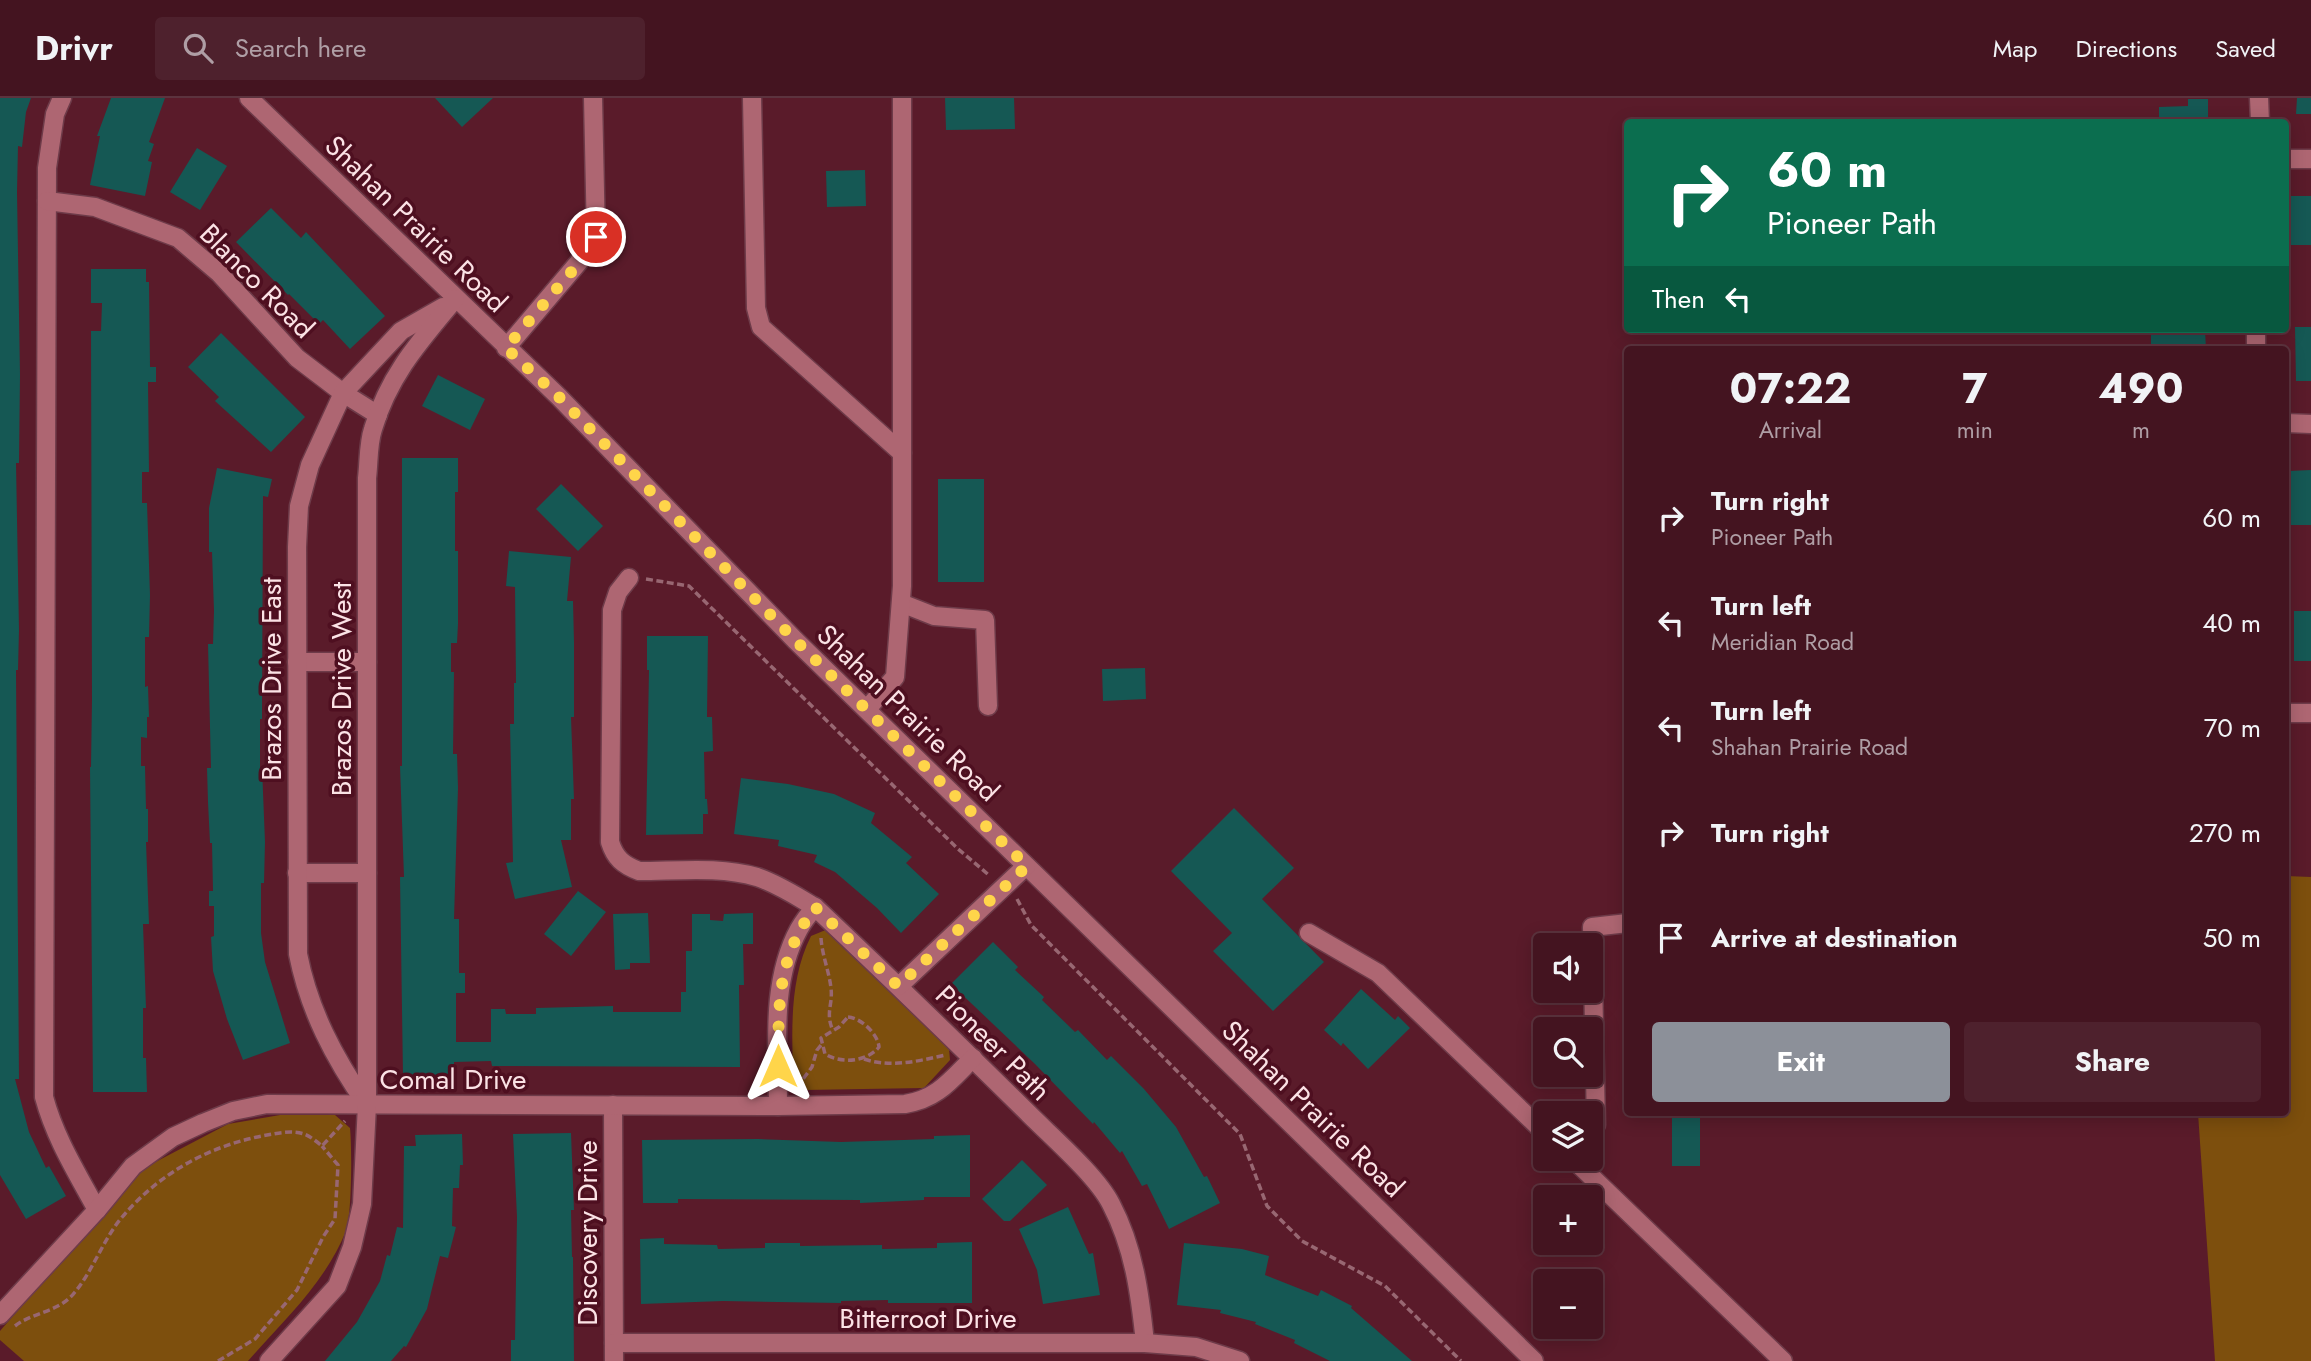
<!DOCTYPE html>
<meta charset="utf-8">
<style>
body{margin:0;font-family:Jost,sans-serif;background:#4e212d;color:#f1f3f6;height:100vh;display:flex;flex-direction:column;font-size:26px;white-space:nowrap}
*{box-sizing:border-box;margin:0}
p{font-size:23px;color:#af9ea5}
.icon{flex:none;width:38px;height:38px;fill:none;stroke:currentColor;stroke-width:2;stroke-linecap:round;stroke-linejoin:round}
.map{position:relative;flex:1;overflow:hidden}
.sheet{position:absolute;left:1624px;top:248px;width:665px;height:770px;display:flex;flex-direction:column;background:#441420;border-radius:7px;box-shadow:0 4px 18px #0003,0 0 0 2px #5c333e}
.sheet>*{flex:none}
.top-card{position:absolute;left:1624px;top:21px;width:665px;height:214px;border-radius:7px;box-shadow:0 4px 18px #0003,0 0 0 2px #5c333e;background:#0b6e4f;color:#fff;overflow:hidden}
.fabs{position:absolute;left:1533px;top:835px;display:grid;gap:14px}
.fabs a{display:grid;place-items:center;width:70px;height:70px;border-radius:7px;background:#441420;box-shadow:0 4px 18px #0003,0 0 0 2px #5c333e;font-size:35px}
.pin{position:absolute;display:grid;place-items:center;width:60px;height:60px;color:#fff;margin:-30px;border:4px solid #fff;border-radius:50%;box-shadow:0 2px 7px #0007}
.me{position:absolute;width:77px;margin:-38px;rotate:0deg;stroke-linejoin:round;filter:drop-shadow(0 0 5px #0008)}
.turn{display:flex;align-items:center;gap:24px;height:147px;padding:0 28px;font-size:32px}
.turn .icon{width:91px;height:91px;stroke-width:2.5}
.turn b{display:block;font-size:49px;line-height:60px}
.then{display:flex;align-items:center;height:66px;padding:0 28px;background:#0003;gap:14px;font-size:26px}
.eta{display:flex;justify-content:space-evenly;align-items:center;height:119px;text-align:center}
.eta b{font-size:42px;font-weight:700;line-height:49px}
.button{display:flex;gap:14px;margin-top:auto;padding:14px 28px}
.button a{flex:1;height:80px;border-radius:7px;background:#8c9099;color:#fff;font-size:28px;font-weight:700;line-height:80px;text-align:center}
.button a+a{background:#4e212d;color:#f1f3f6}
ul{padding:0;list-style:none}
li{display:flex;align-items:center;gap:21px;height:105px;padding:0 28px}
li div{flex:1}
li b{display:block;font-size:26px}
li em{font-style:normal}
header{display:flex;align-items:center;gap:42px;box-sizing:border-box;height:98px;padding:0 35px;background:#441420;border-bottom:2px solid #5c333e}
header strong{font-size:33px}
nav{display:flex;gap:38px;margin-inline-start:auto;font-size:24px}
.search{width:490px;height:63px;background:#4e212d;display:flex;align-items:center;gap:18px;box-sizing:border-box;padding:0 24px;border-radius:7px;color:#af9ea5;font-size:26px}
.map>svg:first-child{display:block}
.green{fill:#7d4f0d}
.building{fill:#155854}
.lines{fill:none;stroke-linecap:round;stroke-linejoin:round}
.minor-casing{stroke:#6e3b49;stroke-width:21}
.path{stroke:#986772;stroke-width:3.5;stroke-dasharray:7 3.5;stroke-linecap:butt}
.minor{stroke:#ae6672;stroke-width:18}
.route{stroke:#ffd54a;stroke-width:12;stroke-dasharray:0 21.6}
.labels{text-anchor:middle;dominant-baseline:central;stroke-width:7;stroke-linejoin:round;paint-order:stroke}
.street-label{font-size:28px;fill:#fbe2e5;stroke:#4e0f20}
</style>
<header>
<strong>Drivr</strong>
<div class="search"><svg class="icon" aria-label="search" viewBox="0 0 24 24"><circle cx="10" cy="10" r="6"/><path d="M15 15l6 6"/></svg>Search here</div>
<nav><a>Map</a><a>Directions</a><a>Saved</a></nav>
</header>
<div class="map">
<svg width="2311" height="1263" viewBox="0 0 2311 1263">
<rect width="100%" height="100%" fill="#5a1b2a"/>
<g class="green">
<path d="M2286 778 2311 779V1263H2215L2198 1015H2286Z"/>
<path d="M828 831 949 951 950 962 924 990 804 992 793 980C792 932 789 882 811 838Z"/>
<path d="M280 1017H335L350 1030C352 1049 352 1117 346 1133 325 1185 284 1222 248 1263H24L0 1242V1233L121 1093 144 1070 228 1026Z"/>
</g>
<g class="building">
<path d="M0 0H31L26 14 22 49 18 48 17 94 20 277 19 365H16L19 532 18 572H16L19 981H15L29 1034 46 1070 49 1068 66 1098 26 1121 0 1077Z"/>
<path d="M111 0H165L149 44 154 46 148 63 152 64 145 98 90 87 100 38H97Z"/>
<path d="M435 0H493L462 29Z"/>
<path d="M945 0H1014L1015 31 946 32Z"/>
<path d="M2297 0H2311V16H2296Z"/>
<path d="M2188 1H2208V24H2159V9L2188 8Z"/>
<path d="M197 50 227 68 200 112 170 94Z"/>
<path d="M865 72 866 108 827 109 826 73Z"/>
<rect x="2291" y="98" width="20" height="49"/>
<path d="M271 110 301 140 306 134 385 218 350 251 323 222 319 226 289 196 288 197 236 144Z"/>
<path d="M91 171H146V184H149L150 269H156V284H148L149 374H142V405H147L150 497 149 539H145V589L148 588 149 619H147V640L141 639V668H145L146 711H148V744H146L149 826H143L146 910H143V960H146L147 994H93L90 669H91L92 602 91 233H101L102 205H91Z"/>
<path d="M2295 229H2311V283H2296Z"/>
<path d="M2151 231H2205L2206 252H2151Z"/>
<path d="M221 235 305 319 271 354 215 303 219 299 188 269Z"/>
<path d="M438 277 485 301 470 332 422 308Z"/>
<path d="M402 360H458V394H455V453H458V526L457 545H451V574H454L453 656H457L458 690 454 821H459V875H465V895H456V944H491V911H505L506 916H536V910L613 908V914H681V894H686V853H692V816H710V822L723 823 724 816 753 815V846H743L744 887H739L740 969 492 968 491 963 454 964V977L403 978 400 779H404L400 668H402Z"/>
<path d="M217 370 272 381 268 399 263 398 262 621H260V670L262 669 265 744 264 785H261V835L265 864 290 945 243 962 227 921 213 873 211 839 214 838V808H209V793H213L212 745H210L208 704 207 670H211L208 546H213L214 513 212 454H209V410Z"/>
<path d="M2311 372V427H2290L2289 373Z"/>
<rect x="938" y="381" width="46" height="103"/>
<path d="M561 386 603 428 578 453 536 411Z"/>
<path d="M509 453 571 459 567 503H573L574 544V619H571L574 701H571V742H561L572 789 515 801 506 765 513 764 510 626H514V585H516L515 489 506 488Z"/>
<rect x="2294" y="513" width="17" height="50"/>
<path d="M647 538H708L707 619H712L713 653 704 654 705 701H707L708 716H703V736L646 737 649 572H647Z"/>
<path d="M1145 570 1146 601 1103 603 1102 571Z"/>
<path d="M741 680 788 686 834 696 875 715 871 725 912 759 906 765 939 796 901 835 877 810 835 774 814 764 817 757 778 748 779 742 734 736Z"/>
<path d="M1234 710 1294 770 1262 801 1324 864 1273 913 1213 853 1232 835 1171 773Z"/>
<path d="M578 793 606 814 571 858 544 836Z"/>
<path d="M648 815 650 865H630V871L615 872 613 816Z"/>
<path d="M993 844 1018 869 1015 872 1044 899 1042 902 1075 934 1078 932 1107 962 1111 958 1144 991 1176 1029 1204 1079 1207 1078 1220 1105 1169 1131 1147 1086 1142 1088 1122 1053 1120 1055 1094 1024 1093 1026 1035 966 951 886Z"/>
<path d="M1361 891 1395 922 1398 918 1410 930 1368 971 1343 945 1341 948 1324 932Z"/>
<rect x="1672" y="1015" width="28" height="53"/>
<path d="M571 1035 574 1112H571L572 1159H573L574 1263H511V1242H515L517 1119 513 1036Z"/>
<path d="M462 1036 463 1067H460L459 1090H453L452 1128 456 1129 448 1160 440 1158 427 1211 406 1249 404 1248 391 1263H325L357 1224 380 1183 387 1157 390 1158 397 1129 403 1130 404 1048H416L415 1037Z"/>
<path d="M970 1037V1099H924V1102L860 1105V1102L678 1101V1105H643L642 1042 758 1041 841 1044 934 1041V1038Z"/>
<path d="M1022 1062 1047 1087 1010 1123H1004L982 1101Z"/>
<path d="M1068 1109 1089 1156 1093 1155 1100 1197 1043 1206 1037 1172 1019 1131Z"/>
<path d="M664 1140V1146L717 1147 718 1151 765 1150V1145H800V1148L882 1147V1151L937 1150V1145L972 1144V1205H888V1202L841 1203V1205L723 1203 641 1206 640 1141Z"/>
<path d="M1184 1145 1242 1151 1269 1158 1265 1177 1318 1198 1321 1192 1352 1208 1351 1210 1412 1263H1330L1294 1245 1295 1242 1255 1226 1256 1224 1220 1215 1221 1212 1177 1207Z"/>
</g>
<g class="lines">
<g class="minor-casing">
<g id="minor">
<path d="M62 0 55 16 47 70 44 999C55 1040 77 1075 97 1112"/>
<path d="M249 0 559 299 795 542 1534 1263"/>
<path d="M752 0 756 210 761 229 902 355"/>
<path d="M2259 0 2260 24"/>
<path d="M2286 61H2311"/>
<path d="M47 103 95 109 178 140 219 175 297 260 343 295 378 317"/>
<path d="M506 250 578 165 596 140 593 0"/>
<path d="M2256 252V231"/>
<path d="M2286 325 2311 326"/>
<path d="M629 480 618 494 612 512 610 744C615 760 623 767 639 773 677 773 720 768 757 779 778 786 796 798 815 809 887 877 958 946 1029 1016 1053 1040 1097 1078 1111 1106 1134 1150 1140 1196 1145 1245"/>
<path d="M901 505 934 518 985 522 988 608"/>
<path d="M297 564H367"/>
<path d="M867 611 895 579 902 488V0"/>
<path d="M2286 615H2311"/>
<path d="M297 775H367"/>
<path d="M1309 835 1378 875 1545 1035"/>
<path d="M899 888 1026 768"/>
<path d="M367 1007C334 960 309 912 298 856L297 449 299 408 310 367 343 295 401 233 443 209"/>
<path d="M613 1007 614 1263"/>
<path d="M778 1008C778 950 770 884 799 831 803 824 809 816 815 809"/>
<path d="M1591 1034 1596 1027 1592 829 1628 825"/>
<path d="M1572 1060 1783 1263"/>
<path d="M0 1217 97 1112 133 1068 173 1039 203 1025 233 1013 267 1006 778 1008 905 1006C937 1001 950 983 973 960"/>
<path d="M614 1245H1145L1196 1249 1240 1263"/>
<path d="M269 1263 337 1188 352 1149 362 1106 367 1007V380C369 364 368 346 373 331 389 277 420 243 455 201"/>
</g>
</g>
<g class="path">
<path d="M646 481 689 488 957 750 990 778"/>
<path d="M1017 801 1031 827 1240 1036 1267 1108 1302 1143 1385 1188 1461 1263"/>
<path d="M821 840C822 857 829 873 831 890 833 908 825 914 833 933"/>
<path d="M848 919C861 920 878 936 879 949 867 964 841 966 825 956L821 940 839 929Z"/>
<path d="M864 961C891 970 918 963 946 957"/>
<path d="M797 989 812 969 817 952 822 946"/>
<path d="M15 1228C33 1214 60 1214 75 1194 94 1171 104 1139 124 1117 161 1074 211 1047 267 1037 279 1035 292 1032 304 1036 310 1038 317 1044 322 1048L345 1023"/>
<path d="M218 1263 255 1241 297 1192 323 1139 335 1121 338 1067 322 1048"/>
</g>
<use href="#minor" class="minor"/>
</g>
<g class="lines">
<path class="route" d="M596 139 578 166 506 250 559 299 795 542 1027 768 898 888 815 809C776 862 779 906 778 968"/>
</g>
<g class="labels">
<g class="street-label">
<text transform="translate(416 126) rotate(44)">Shahan Prairie Road</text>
<text transform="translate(257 183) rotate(45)">Blanco Road</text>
<text transform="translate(271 581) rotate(-90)">Brazos Drive East</text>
<text transform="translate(341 591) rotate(-90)">Brazos Drive West</text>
<text transform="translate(908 615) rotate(44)">Shahan Prairie Road</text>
<text transform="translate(993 945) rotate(45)">Pioneer Path</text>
<text x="453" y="981">Comal Drive</text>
<text transform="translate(1313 1011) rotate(44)">Shahan Prairie Road</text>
<text transform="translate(587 1135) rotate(-90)">Discovery Drive</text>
<text x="928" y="1220">Bitterroot Drive</text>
</g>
</g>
</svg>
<div class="fabs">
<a><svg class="icon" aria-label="sound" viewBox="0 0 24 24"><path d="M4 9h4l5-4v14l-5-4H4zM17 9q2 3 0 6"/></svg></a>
<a><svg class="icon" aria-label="search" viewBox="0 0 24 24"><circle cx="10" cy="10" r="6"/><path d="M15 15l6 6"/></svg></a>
<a><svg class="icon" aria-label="layers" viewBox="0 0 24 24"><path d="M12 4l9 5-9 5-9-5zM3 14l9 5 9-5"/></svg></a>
<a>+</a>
<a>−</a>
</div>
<div class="pin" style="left:596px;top:139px;background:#d93025"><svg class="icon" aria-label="arrive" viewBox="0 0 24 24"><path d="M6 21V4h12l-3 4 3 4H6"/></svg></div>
<svg class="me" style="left:778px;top:968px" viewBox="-20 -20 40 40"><path d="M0-17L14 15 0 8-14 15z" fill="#ffd54a" stroke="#fff" stroke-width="4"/></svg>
<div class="top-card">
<div class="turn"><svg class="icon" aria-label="right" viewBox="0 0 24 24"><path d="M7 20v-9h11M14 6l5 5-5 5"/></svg><div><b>60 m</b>Pioneer Path</div></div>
<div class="then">Then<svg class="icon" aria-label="left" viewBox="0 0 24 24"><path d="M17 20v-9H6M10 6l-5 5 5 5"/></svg></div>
</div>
<section class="sheet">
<div class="eta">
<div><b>07:22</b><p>Arrival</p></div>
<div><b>7</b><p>min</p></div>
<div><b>490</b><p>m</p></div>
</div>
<ul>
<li><svg class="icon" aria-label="right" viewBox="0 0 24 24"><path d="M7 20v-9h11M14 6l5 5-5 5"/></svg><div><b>Turn right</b><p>Pioneer Path</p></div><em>60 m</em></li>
<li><svg class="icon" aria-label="left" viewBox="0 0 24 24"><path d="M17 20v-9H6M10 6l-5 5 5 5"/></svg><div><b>Turn left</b><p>Meridian Road</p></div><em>40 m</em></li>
<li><svg class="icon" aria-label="left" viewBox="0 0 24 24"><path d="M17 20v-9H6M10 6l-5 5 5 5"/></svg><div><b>Turn left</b><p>Shahan Prairie Road</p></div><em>70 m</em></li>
<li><svg class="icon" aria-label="right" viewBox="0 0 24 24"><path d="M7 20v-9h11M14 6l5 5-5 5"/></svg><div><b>Turn right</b></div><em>270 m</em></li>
<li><svg class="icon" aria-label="arrive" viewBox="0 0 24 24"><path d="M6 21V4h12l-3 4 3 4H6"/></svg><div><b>Arrive at destination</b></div><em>50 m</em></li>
</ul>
<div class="button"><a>Exit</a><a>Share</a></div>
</section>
</div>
